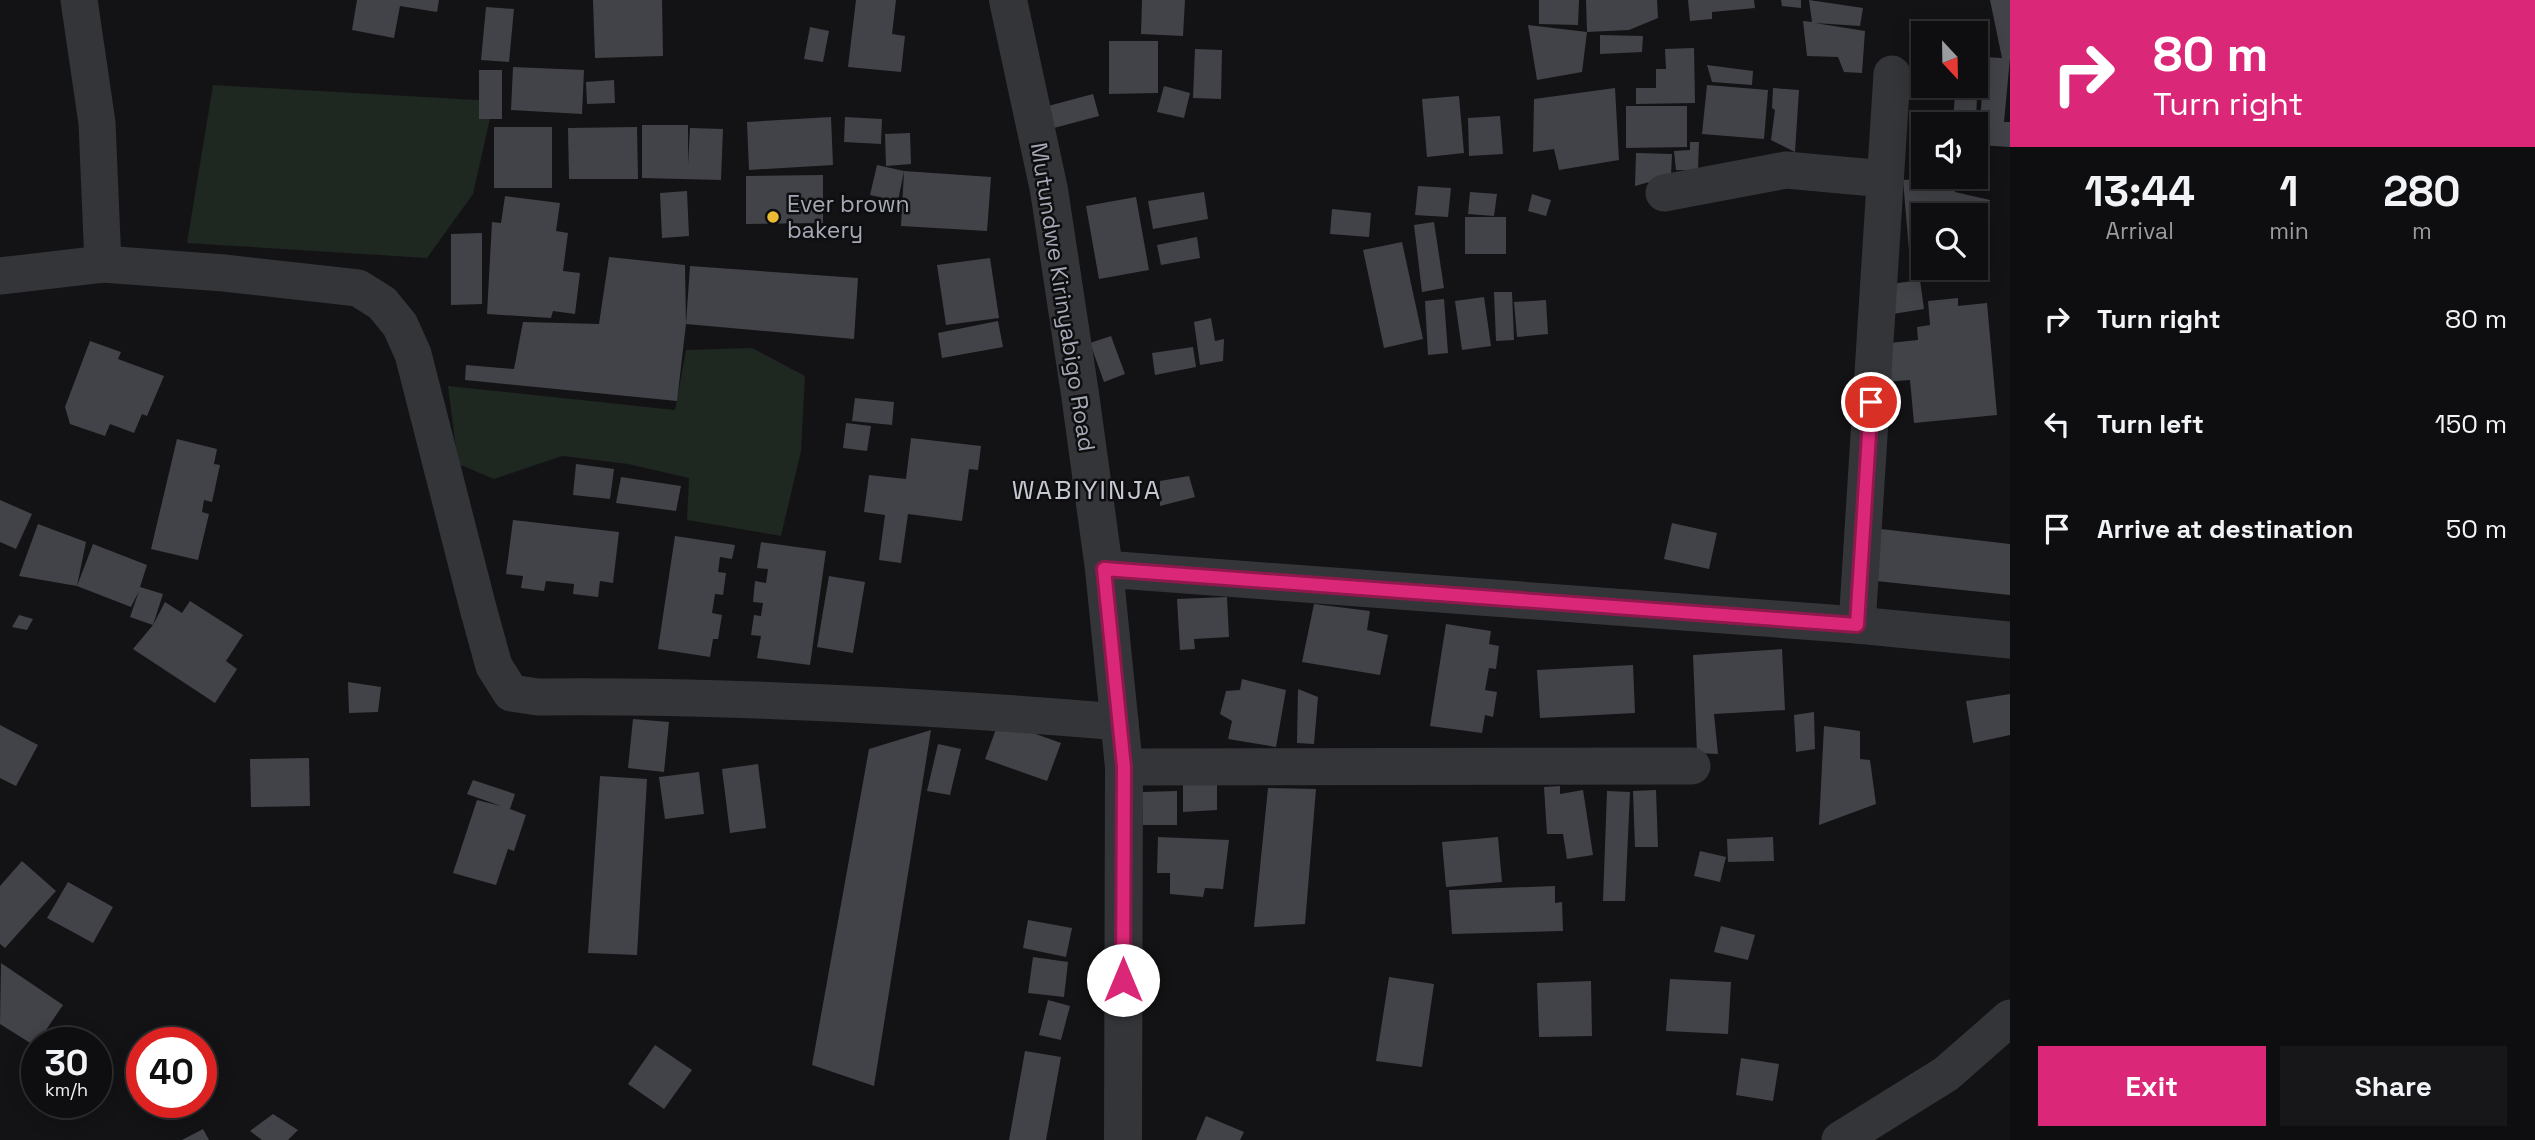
<!DOCTYPE html>
<style>
body{margin:0;font-family:"Space Grotesk",sans-serif;background:#171719;color:#f1f3f6;height:100vh;display:flex;flex-direction:column;font-size:26px;white-space:nowrap}
*{box-sizing:border-box;margin:0}
p{font-size:23px;color:#9b9c9f}
.icon{flex:none;width:38px;height:38px;fill:none;stroke:currentColor;stroke-width:2;stroke-linecap:round;stroke-linejoin:round}
.map{position:relative;flex:1;overflow:hidden}
.details{display:flex;flex-direction:column;background:#0e0e10;width:525px}
.details>*{flex:none}
.guide{background:#db2777;color:#fff;overflow:hidden}
.needle{width:46px;rotate:158deg}
.controls{position:absolute;left:1911px;top:21px;display:grid;gap:14px}
.controls a{display:grid;place-items:center;width:77px;height:77px;border-radius:0px;background:#0e0e10;box-shadow:0 4px 18px #0003,0 0 0 2px #2e2e30;font-size:35px}
.speed{position:absolute;left:21px;top:1027px;display:flex;gap:14px;font-size:35px;font-weight:700;text-align:center}
.speed>*{display:grid;place-content:center;width:91px;height:91px;border-radius:50%;background:#0e0e10;box-shadow:0 4px 18px #0003,0 0 0 2px #2e2e30;line-height:1}
.speed small{font-size:18px;font-weight:400}
.speed .limit{border:10px solid #d22;background:#fff;color:#111}
.pin{position:absolute;display:grid;place-items:center;width:60px;height:60px;color:#fff;margin:-30px;border:4px solid #fff;border-radius:50%;box-shadow:0 2px 7px #0007}
.me{position:absolute;width:77px;margin:-38px;rotate:0deg;stroke-linejoin:round;filter:drop-shadow(0 0 5px #0008)}
.turn{display:flex;align-items:center;gap:24px;height:147px;padding:0 28px;font-size:32px}
.turn .icon{width:91px;height:91px;stroke-width:2.5}
.turn b{display:block;font-size:49px;line-height:60px}
.eta{display:flex;justify-content:space-evenly;align-items:center;height:119px;text-align:center}
.eta b{font-size:42px;font-weight:600;line-height:49px}
.primary-button{display:flex;gap:14px;margin-top:auto;padding:14px 28px}
.primary-button a{flex:1;height:80px;border-radius:0px;background:#db2777;color:#fff;font-size:28px;font-weight:600;line-height:80px;text-align:center}
.primary-button a+a{background:#171719;color:#f1f3f6}
ul{padding:0;list-style:none}
li{display:flex;align-items:center;gap:21px;height:105px;padding:0 28px}
li div{flex:1}
li b{display:block;font-size:26px}
li em{font-style:normal}
main{display:flex;flex:1;min-height:0}
.map>svg:first-child{display:block}
.green{fill:#1f2721}
.building{fill:#424348}
.lines{fill:none;stroke-linecap:round;stroke-linejoin:round}
.minor{stroke:#343539;stroke-width:37}
.tertiary{stroke:#343539;stroke-width:38}
.route-casing{stroke:#8e194d;stroke-width:18}
.route{stroke:#db2777;stroke-width:12}
.poi-dot{fill:#ecbb34;stroke:#0e0e10;stroke-width:2.5}
.labels{text-anchor:middle;dominant-baseline:central;stroke-width:5;stroke-linejoin:round;paint-order:stroke}
.poi-label{font-size:23px;fill:#a5a9b5;stroke:#0e0e10;text-anchor:start}
.street-label{font-size:23px;fill:#a5a9b5;stroke:#0e0e10}
.quarter-label{font-size:26px;letter-spacing:2px;fill:#c6c8d1;stroke:#0e0e10}
</style>
<main>
<div class="map">
<svg width="2010" height="1140" viewBox="0 0 2010 1140">
<rect width="100%" height="100%" fill="#131315"/>
<g class="green">
<path d="M213 85 494 101 473 194 427 258 187 243Z"/>
<path d="M752 348 805 376 801 451 781 536 687 520 689 478 628 464 562 456 494 479 458 464 448 386 675 410 686 350Z"/>
</g>
<g class="building">
<path d="M357 0H439L437 12 400 6 394 38 352 30Z"/>
<path d="M593 0H662L663 56 595 58Z"/>
<path d="M856 0H896L892 34 905 36 901 72 848 67Z"/>
<path d="M1142 0H1185L1183 36 1141 34Z"/>
<path d="M1539 0H1579L1578 25 1539 24Z"/>
<path d="M1586 0H1657L1658 18 1629 30 1587 32 1582 72 1537 80 1528 25 1587 32Z"/>
<path d="M1688 0H1754L1755 8 1712 12V19L1690 21Z"/>
<path d="M1781 0H1801V8L1782 6Z"/>
<path d="M1809 0 1863 8 1860 26 1815 23 1865 31 1862 73 1844 72 1838 57 1807 56 1803 21 1812 22Z"/>
<path d="M1990 0H2010V58L2004 122H2010V147L1978 145 1985 57 2002 58Z"/>
<path d="M486 7 514 9 509 62 481 60Z"/>
<path d="M810 27 829 31 823 62 804 59Z"/>
<path d="M1600 35 1643 36 1642 52 1600 54Z"/>
<path d="M1109 41H1158V93L1109 94Z"/>
<path d="M1694 48 1695 103 1636 104V88H1656V69H1666L1665 49Z"/>
<path d="M1195 49 1222 50 1221 99 1193 98Z"/>
<path d="M1707 65 1753 71 1752 85 1712 82Z"/>
<path d="M513 67 584 70 582 114 511 110Z"/>
<rect x="479" y="70" width="23" height="49"/>
<path d="M614 80 615 103 587 104 586 82Z"/>
<path d="M1707 85 1768 90 1764 139 1702 134Z"/>
<path d="M1164 86 1190 93 1184 118 1157 112Z"/>
<path d="M1615 88 1619 160 1559 170 1554 149 1533 152 1534 99Z"/>
<path d="M1773 88 1799 90 1795 152 1771 140 1775 110 1772 108Z"/>
<path d="M1955 93 1977 94 1976 124H1953Z"/>
<path d="M1093 94 1099 116 1054 128 1048 106Z"/>
<path d="M1459 96 1464 153 1427 157 1422 99Z"/>
<path d="M1626 106H1687V147L1626 148Z"/>
<path d="M1500 116 1503 154 1469 156 1468 118Z"/>
<path d="M831 117 833 165 749 170 747 122Z"/>
<path d="M845 117 882 119 881 144 844 142Z"/>
<path d="M642 125H688V164L690 128 723 129 721 180 642 178Z"/>
<rect x="494" y="127" width="58" height="61"/>
<path d="M637 127 638 179H569L568 128Z"/>
<path d="M910 133 911 164 886 166 885 134Z"/>
<path d="M1690 142H1699L1698 170H1676L1674 151 1690 150Z"/>
<path d="M1636 153 1672 154 1671 176 1635 186Z"/>
<path d="M877 165 904 171 991 177 987 231 901 226 904 171 898 201 870 195Z"/>
<path d="M823 175V223L746 224V176Z"/>
<path d="M1953 177 1955 192 1990 200 1984 246H1976V215H1923V260L1910 262 1903 180Z"/>
<path d="M1418 186 1451 188 1448 217 1415 215Z"/>
<path d="M687 191 689 236 662 238 660 193Z"/>
<path d="M1204 192 1208 219 1153 229 1148 201Z"/>
<path d="M1470 192 1497 194 1494 216 1468 214Z"/>
<path d="M1532 194 1551 200 1546 216 1528 211Z"/>
<path d="M505 196 560 203 556 231 568 233 563 271 580 273 575 314 553 311 551 318 487 314 492 222 501 223Z"/>
<path d="M1136 197 1149 270 1099 279 1086 206Z"/>
<path d="M1332 209 1371 213 1369 237 1330 234Z"/>
<rect x="1465" y="217" width="41" height="37"/>
<path d="M1434 222 1444 288 1422 292 1414 225Z"/>
<path d="M482 233V304L451 305V234Z"/>
<path d="M1197 237 1200 258 1161 265 1157 245Z"/>
<path d="M1402 242 1423 339 1384 348 1363 250Z"/>
<path d="M609 257 685 265 686 324 677 401 465 380 466 365 514 369 523 322 599 324Z"/>
<path d="M990 258 999 318 946 325 937 265Z"/>
<path d="M690 266 858 278 854 339 686 324Z"/>
<path d="M1920 280 1924 309 1880 316 1876 286Z"/>
<path d="M1494 292H1512L1514 340 1496 341Z"/>
<path d="M1484 297 1491 346 1462 350 1455 301Z"/>
<path d="M1958 298V306L1987 303 1997 415 1914 423 1910 380 1884 382 1880 344 1918 340 1917 327 1930 325 1928 301Z"/>
<path d="M1444 299 1448 353 1428 355 1425 301Z"/>
<path d="M1546 300 1548 334 1517 337 1514 302Z"/>
<path d="M1211 318 1215 341 1224 339 1223 361 1200 365 1194 322Z"/>
<path d="M998 321 1003 347 942 358 938 333Z"/>
<path d="M1111 336 1125 374 1104 382 1090 343Z"/>
<path d="M90 341 121 352 118 359 164 376 147 416 142 414 134 433 110 424 105 436 70 424 65 407Z"/>
<path d="M1193 347 1196 367 1155 375 1152 353Z"/>
<path d="M855 398 894 402 892 425 852 421Z"/>
<path d="M846 423 871 426 867 451 843 448Z"/>
<path d="M911 438 981 446 978 470 969 469 962 521 908 514 901 563 879 560 885 515 864 512 869 475 906 479Z"/>
<path d="M177 439 217 449 214 464 220 465 212 502 204 500 202 512 209 514 198 560 151 549Z"/>
<path d="M576 464 614 469 610 499 573 495Z"/>
<path d="M1189 476 1195 497 1160 506V481Z"/>
<path d="M621 477 681 486 676 511 616 503Z"/>
<path d="M0 500 32 514 16 549 0 542Z"/>
<path d="M513 520 619 532 613 583 600 581 598 597 573 594 574 584 546 581 544 591 521 588 523 576 506 574Z"/>
<path d="M1672 523 1717 533 1709 569 1664 559Z"/>
<path d="M38 524 86 542 77 586 19 576Z"/>
<path d="M1881 529 2010 544V595L1876 581Z"/>
<path d="M675 536 735 545 732 559 720 557 718 572 726 573 723 595 715 594 712 613 722 615 718 639H713L710 657 658 649Z"/>
<path d="M761 542 826 551 810 665 757 658 761 636 751 635 754 615 761 616 763 603 753 602 755 581 766 583 768 569 757 568Z"/>
<path d="M93 544 147 565 140 587 163 594 153 625 130 617 139 591 131 607 77 586Z"/>
<path d="M829 576 865 582 853 653 817 647Z"/>
<path d="M1227 597 1229 637 1194 639 1195 649 1180 650 1177 599Z"/>
<path d="M190 601 243 635 226 661 237 669 215 703 133 649 153 625 165 602 182 613Z"/>
<path d="M1314 604 1370 611 1367 630 1388 635 1380 675 1302 662Z"/>
<path d="M19 615 33 619 27 630 12 627Z"/>
<path d="M1446 624 1491 631 1489 644 1499 646 1496 669 1489 668 1485 690 1497 692 1493 717 1485 715 1482 733 1430 726Z"/>
<path d="M1782 649 1785 710 1714 714 1718 754 1697 753 1693 655Z"/>
<path d="M1633 665 1635 713 1540 718 1537 670Z"/>
<path d="M1242 679 1286 690 1276 747 1228 739 1232 721 1220 714 1226 691 1240 690Z"/>
<path d="M348 682 381 687 378 712 349 713Z"/>
<path d="M1298 689 1318 697 1314 744 1297 743Z"/>
<path d="M2010 694V735L1973 743 1966 701Z"/>
<path d="M1814 712 1815 749 1796 752 1794 715Z"/>
<path d="M633 719 669 722 664 772 628 768Z"/>
<path d="M999 721 1061 743 1047 781 985 759Z"/>
<path d="M0 725 38 745 16 786 0 778Z"/>
<path d="M1824 726 1860 731V759L1870 760 1876 804 1819 825Z"/>
<path d="M931 730 874 1086 812 1065 869 749Z"/>
<path d="M938 744 961 749 950 795 927 791Z"/>
<path d="M309 758 310 806 251 807 250 759Z"/>
<path d="M758 764 766 828 730 833 722 769Z"/>
<path d="M699 772 704 814 665 819 659 777Z"/>
<path d="M600 776 647 779 637 955 588 953Z"/>
<path d="M473 780 515 794 510 809 526 815 514 851 508 849 496 885 453 873 477 800 501 806 467 794Z"/>
<path d="M1217 781V810L1183 812V782Z"/>
<path d="M1560 786V794L1583 790 1593 855 1567 859 1563 834H1547L1544 787Z"/>
<path d="M1268 788 1316 789 1305 924 1254 927Z"/>
<path d="M1656 790 1658 847H1635L1633 791Z"/>
<path d="M1177 791V825H1143L1142 792Z"/>
<path d="M1607 791 1630 792 1625 901H1603Z"/>
<path d="M1158 837 1229 840 1223 889 1205 888 1203 897 1170 894V873H1157Z"/>
<path d="M1498 837 1502 882 1446 887 1442 842Z"/>
<path d="M1773 837 1774 861 1728 862 1727 839Z"/>
<path d="M1700 851 1726 857 1720 882 1694 876Z"/>
<path d="M22 861 56 891 5 948 0 944V886Z"/>
<path d="M68 882 113 907 93 943 47 918Z"/>
<path d="M1555 886V903L1562 902 1563 931 1452 934 1449 890Z"/>
<path d="M1028 920 1072 928 1066 957 1023 948Z"/>
<path d="M1721 926 1755 935 1748 960 1714 952Z"/>
<path d="M1033 957 1068 962 1064 997 1028 993Z"/>
<path d="M1 963 63 1005 35 1046 0 1024Z"/>
<path d="M1389 977 1434 984 1422 1067 1376 1061Z"/>
<path d="M1670 979 1731 982 1728 1034 1666 1031Z"/>
<path d="M1591 981 1592 1036 1539 1037 1537 983Z"/>
<path d="M1048 1000 1070 1006 1061 1040 1039 1035Z"/>
<path d="M655 1045 692 1070 664 1109 628 1084Z"/>
<path d="M1025 1051 1061 1057 1046 1140H1009Z"/>
<path d="M1741 1058 1779 1064 1773 1101 1736 1095Z"/>
<path d="M273 1114 298 1130 288 1140H262L250 1131Z"/>
<path d="M1206 1116 1244 1132 1240 1140H1196Z"/>
<path d="M203 1129 209 1140H182Z"/>
</g>
<g class="lines">
<g class="minor">
<path d="M79 0 97 123 103 264 224 273 358 288 382 303 400 325 413 354 478 608 494 666 511 693 538 697C733 695 926 706 1120 722"/>
<path d="M1664 193 1786 170 1885 179"/>
<path d="M0 276 103 264"/>
<path d="M1104 569 1857 625 2010 640"/>
<path d="M1857 625 1892 74"/>
<path d="M1124 767 1692 766"/>
<path d="M1840 1140 1946 1074 2010 1018"/>
</g>
<path class="tertiary" d="M1008 0 1049 190 1080 394 1104 569 1124 767 1123 1140"/>
</g>
<g class="lines">
<g class="route-casing">
<path id="route" d="M1123 980 1124 767 1104 569 1857 625 1871 402"/>
</g>
<use href="#route" class="route"/>
</g>
<circle class="poi-dot" cx="773" cy="217" r="7"/>
<g class="labels">
<g class="poi-label">
<text x="787" y="204">Ever brown<tspan x="787" dy="26">bakery</tspan></text>
</g>
<g class="street-label">
<text transform="translate(1063 297) rotate(81)">Mutundwe Kirinyabigo Road</text>
</g>
<g class="quarter-label">
<text x="1087" y="490">WABIYINJA</text>
</g>
</g>
</svg>
<div class="controls">
<a><svg class="needle" viewBox="-14 -14 28 28"><path d="M0-13l5 13h-10z" fill="#e53935"/><path d="M0 13l5-13h-10z" fill="#9b9c9f"/></svg></a>
<a><svg class="icon" aria-label="sound" viewBox="0 0 24 24"><path d="M4 9h4l5-4v14l-5-4H4zM17 9q2 3 0 6"/></svg></a>
<a><svg class="icon" aria-label="search" viewBox="0 0 24 24"><circle cx="10" cy="10" r="6"/><path d="M15 15l6 6"/></svg></a>
</div>
<div class="speed"><div>30<small>km/h</small></div><div class="limit">40</div></div>
<div class="pin" style="left:1871px;top:402px;background:#d93025"><svg class="icon" aria-label="arrive" viewBox="0 0 24 24"><path d="M6 21V4h12l-3 4 3 4H6"/></svg></div>
<svg class="me" style="left:1123px;top:980px" viewBox="-20 -20 40 40"><circle r="19" fill="#fff"/><path d="M0-13L10 11 0 6-10 11z" fill="#db2777"/></svg>
</div>
<section class="details">
<div class="guide">
<div class="turn"><svg class="icon" aria-label="right" viewBox="0 0 24 24"><path d="M7 20v-9h11M14 6l5 5-5 5"/></svg><div><b>80 m</b>Turn right</div></div>
</div>
<div class="eta">
<div><b>13:44</b><p>Arrival</p></div>
<div><b>1</b><p>min</p></div>
<div><b>280</b><p>m</p></div>
</div>
<ul>
<li><svg class="icon" aria-label="right" viewBox="0 0 24 24"><path d="M7 20v-9h11M14 6l5 5-5 5"/></svg><div><b>Turn right</b></div><em>80 m</em></li>
<li><svg class="icon" aria-label="left" viewBox="0 0 24 24"><path d="M17 20v-9H6M10 6l-5 5 5 5"/></svg><div><b>Turn left</b></div><em>150 m</em></li>
<li><svg class="icon" aria-label="arrive" viewBox="0 0 24 24"><path d="M6 21V4h12l-3 4 3 4H6"/></svg><div><b>Arrive at destination</b></div><em>50 m</em></li>
</ul>
<div class="primary-button"><a>Exit</a><a>Share</a></div>
</section>
</main>
